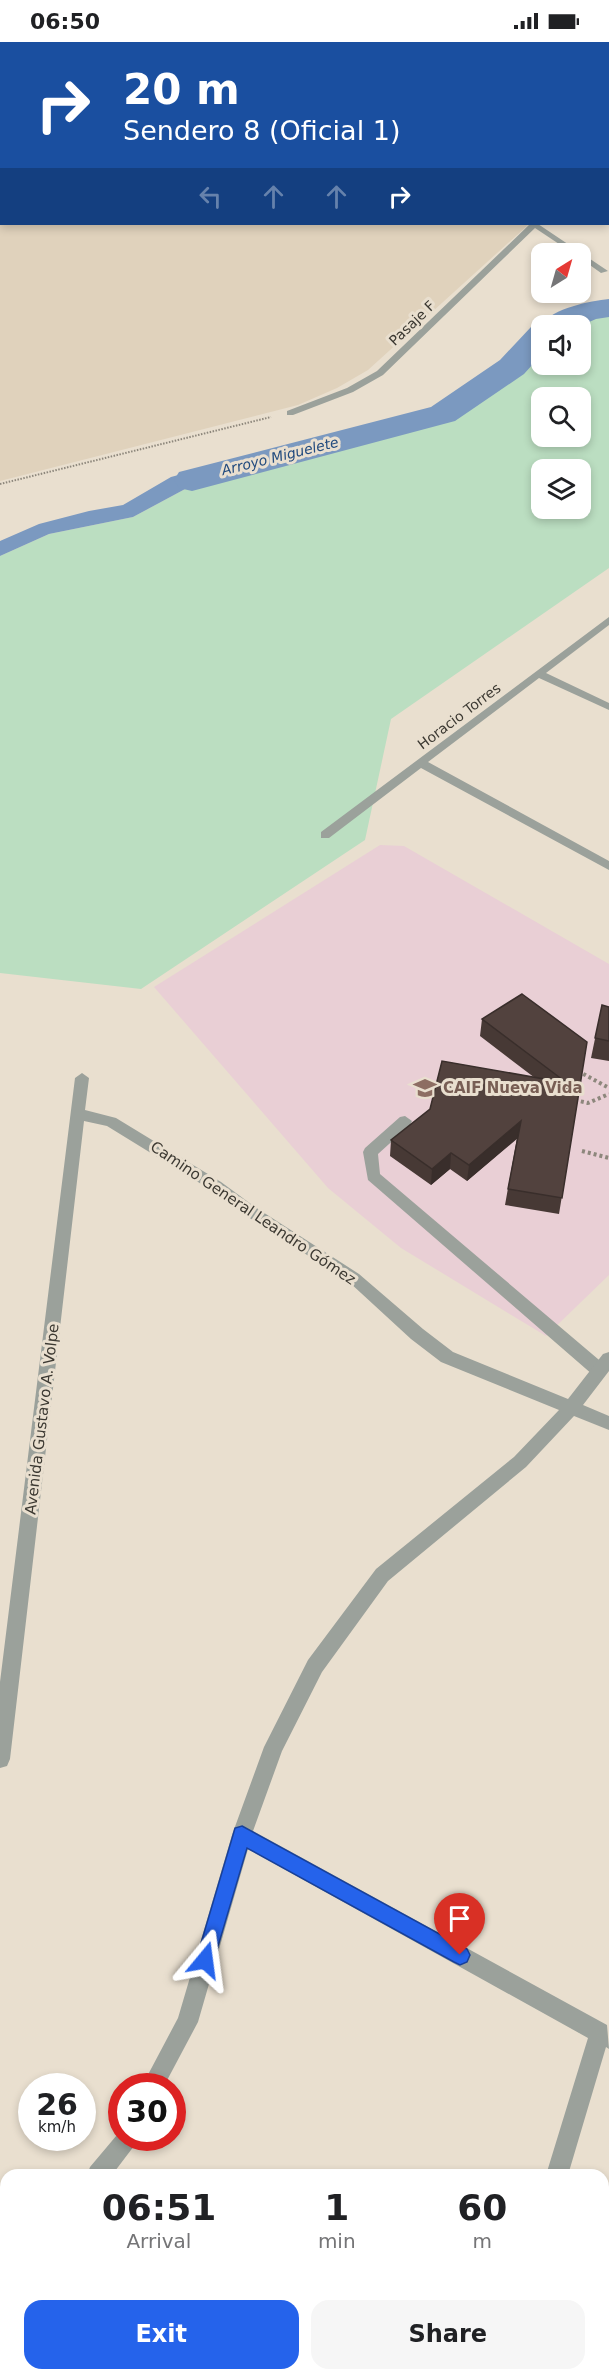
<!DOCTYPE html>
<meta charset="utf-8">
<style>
body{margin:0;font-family:"DejaVu Sans",sans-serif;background:#f6f6f6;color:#202124;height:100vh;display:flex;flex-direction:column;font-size:22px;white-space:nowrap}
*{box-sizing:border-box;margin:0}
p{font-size:20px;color:#757577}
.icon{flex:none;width:33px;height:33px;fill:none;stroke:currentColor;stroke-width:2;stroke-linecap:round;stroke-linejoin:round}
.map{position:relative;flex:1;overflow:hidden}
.drawer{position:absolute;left:0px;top:2127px;width:609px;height:212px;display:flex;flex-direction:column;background:#fff;border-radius:18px 18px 0 0;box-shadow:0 3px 9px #0003}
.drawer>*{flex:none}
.banner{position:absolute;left:0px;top:0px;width:609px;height:183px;box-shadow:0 3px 9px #0003;background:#1a4fa0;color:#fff;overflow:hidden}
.needle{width:39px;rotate:37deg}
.controls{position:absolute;left:531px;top:201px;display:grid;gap:12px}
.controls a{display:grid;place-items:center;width:60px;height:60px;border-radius:12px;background:#fff;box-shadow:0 3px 9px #0003;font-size:30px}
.speed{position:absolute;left:18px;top:2031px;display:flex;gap:12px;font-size:30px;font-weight:700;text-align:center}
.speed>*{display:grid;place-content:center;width:78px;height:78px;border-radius:50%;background:#fff;box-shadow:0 3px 9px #0003;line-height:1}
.speed small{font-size:15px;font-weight:400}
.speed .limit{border:9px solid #d22;background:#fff;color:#111}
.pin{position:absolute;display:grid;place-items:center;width:51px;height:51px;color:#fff;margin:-62px -26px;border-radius:50% 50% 50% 0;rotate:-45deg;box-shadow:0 0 6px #0007}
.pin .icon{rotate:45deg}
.me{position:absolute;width:66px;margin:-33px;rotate:16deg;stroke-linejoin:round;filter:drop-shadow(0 0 4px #0008)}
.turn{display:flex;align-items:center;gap:21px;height:126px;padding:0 24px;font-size:27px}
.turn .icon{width:78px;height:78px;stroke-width:2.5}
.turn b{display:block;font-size:42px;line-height:51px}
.lanes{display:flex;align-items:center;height:57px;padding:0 24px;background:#0003;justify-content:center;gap:30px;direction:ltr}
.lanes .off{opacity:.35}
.eta{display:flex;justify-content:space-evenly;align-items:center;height:102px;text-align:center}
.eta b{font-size:36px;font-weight:600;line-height:42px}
.action{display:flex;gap:12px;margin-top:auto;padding:12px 24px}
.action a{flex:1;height:69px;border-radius:18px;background:#2563eb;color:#fff;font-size:24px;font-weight:600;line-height:69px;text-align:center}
.action a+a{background:#f6f6f6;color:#202124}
.status{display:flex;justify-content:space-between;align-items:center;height:42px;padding:0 30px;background:#fff;direction:ltr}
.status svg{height:16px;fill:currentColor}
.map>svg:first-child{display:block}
.built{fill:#e0d2bc}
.education{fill:#e9cfd5}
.green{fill:#bbdec1;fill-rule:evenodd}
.water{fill:#7b99c0}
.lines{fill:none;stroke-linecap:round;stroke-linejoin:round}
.river{fill:#7b99c0;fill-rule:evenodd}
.path-far1{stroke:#8d877c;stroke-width:2;stroke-dasharray:1.5 1.5;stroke-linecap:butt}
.path{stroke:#8d877c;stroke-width:4;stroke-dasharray:3 3;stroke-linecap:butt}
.lane{fill:#9ba19b;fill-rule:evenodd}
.street{fill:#9ba19b;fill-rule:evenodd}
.primary{fill:#616c62;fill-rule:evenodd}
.wall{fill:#473935}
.shaded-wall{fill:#392e2b}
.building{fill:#52423e;stroke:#392e2b;stroke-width:1.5}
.route{fill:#2563eb;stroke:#184099;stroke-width:1.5}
.labels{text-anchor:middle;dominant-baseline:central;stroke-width:6;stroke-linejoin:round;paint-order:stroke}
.far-street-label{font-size:14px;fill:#3c3932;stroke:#e9dfcf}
.far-water-label{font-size:14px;font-style:italic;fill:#224b7e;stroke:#e9dfcf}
.education-label{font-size:15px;font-weight:bold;fill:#785e54;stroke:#e9dfcf;text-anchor:start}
.street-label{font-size:15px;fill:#3c3932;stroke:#e9dfcf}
</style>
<div class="status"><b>06:50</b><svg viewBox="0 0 49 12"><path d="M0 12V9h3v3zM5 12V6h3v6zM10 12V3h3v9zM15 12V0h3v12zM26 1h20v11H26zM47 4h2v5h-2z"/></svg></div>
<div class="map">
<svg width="609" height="2338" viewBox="0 0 609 2338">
<rect width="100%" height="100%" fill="#e9dfcf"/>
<path class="built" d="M0 77 2 182 528 183 368 328 337 346 298 363 0 439Z"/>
<path class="education" d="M380 803 404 804 609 922V1233L546 1294 401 1206 328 1146 154 945Z"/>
<path class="green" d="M609 266V526L391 677 365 798 141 947 0 931V514L49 492 133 475 187 446 248 430 269 419 443 372 512 325 541 292 542 322H580V284L556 283 588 269ZM542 356H580V394H542ZM542 428H580V466H542Z"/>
<path class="water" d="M269 419 248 430 187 446 133 475 49 492 0 514V499L39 482 89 469 123 463 171 435 219 422Z"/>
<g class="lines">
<path class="river" d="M609 257V275L596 277 580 284H542V312L524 332 455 379 192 449 179 446 174 438 179 430 431 365 500 318 531 285 541 283C553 266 590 259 609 257Z"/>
<path class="path-far1" d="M0 442 271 375"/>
<g class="path">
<path d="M578 1029 609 1046"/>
<path d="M575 1058 588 1061 609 1052"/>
<path d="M582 1109 609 1116"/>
</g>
<g class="lane">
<path d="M301 0H316L314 2Z"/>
<path d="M376 0H382L383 2H377Z"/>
<path d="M432 0H438L439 2H433Z"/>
<path d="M405 1074 412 1079 410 1083 378 1112 380 1132 605 1323 607 1328 605 1333 599 1335 593 1333 368 1138 363 1110 365 1106 400 1075Z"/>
</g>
<g class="street">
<rect x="608" y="100" width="1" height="4"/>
<path d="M530 182H538L608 229 601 231 580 216V212H574L535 186 383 333 353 350 293 373H287V369L347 346 377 329Z"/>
<path d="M609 575V583L546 631 609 661V668L539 636 428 720 609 819V828L421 726 329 796H321V790Z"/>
<path d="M82 1031 89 1036 85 1068 116 1076 221 1140 255 1165 359 1232 423 1287 453 1310 568 1357 603 1312 609 1310V1329L583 1363 609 1374V1388L574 1374 526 1425 388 1539 322 1630 282 1709 253 1789 607 1983 609 2007 606 2005 568 2133H546L588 1996 248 1807 198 1980 164 2044H142L178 1976 232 1793 264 1705 308 1618 376 1527 514 1415 559 1368 441 1320 411 1297 349 1240 245 1173 211 1148 107 1084 84 1079 10 1717 7 1724 0 1726V1640L75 1036Z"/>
<path d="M122 2087V2096H137L134 2104 112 2133H87L90 2125Z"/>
<path d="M6 2236V2264L0 2267V2239Z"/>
<path d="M0 2295 6 2296V2320L0 2319Z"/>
<path d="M41 2332H71L73 2338H44Z"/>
<path d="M484 2332H508L507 2338H483Z"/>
</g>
<rect class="primary" x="0" y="66" width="2" height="4"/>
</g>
<g class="wall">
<path d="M602 963 609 965V1019L591 1016Z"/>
<path d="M482 977 587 1000 559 1172 505 1163 517 1096 467 1139 450 1127 431 1143 390 1114 391 1098 535 1036 480 994Z"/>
</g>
<g class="shaded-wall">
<path d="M521 1079 518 1096 467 1139 469 1123Z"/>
<path d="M451 1111 450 1127 431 1143 432 1127Z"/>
</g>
<g class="building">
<path d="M522 952 587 1000 562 1156 508 1147 521 1079 469 1123 451 1111 432 1127 391 1098 430 1067 442 1019 567 1041 482 977Z"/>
<path d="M602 963 609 965V999L595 996Z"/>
</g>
<path class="route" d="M242 1784 467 1907 470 1913 467 1920 460 1923 454 1920 247 1806 214 1918 212 1924 205 1927 198 1924 196 1918 233 1793 235 1786Z"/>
<defs>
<g id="school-bare" transform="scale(1.8)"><path d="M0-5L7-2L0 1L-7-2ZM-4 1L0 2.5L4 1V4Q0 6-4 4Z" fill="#8d6e63" stroke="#e9dfcf" stroke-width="2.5" paint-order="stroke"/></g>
</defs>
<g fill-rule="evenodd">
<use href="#school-bare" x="425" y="1046"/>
</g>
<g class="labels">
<g class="far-street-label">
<text transform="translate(412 281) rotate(-44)">Pasaje F</text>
<text transform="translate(459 674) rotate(-37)">Horacio Torres</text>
</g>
<g class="far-water-label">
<text transform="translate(280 414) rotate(-14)">Arroyo Miguelete</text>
</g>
<g class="education-label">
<text x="443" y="1046">CAIF Nueva Vida</text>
</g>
<g class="street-label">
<text transform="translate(253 1171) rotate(34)">Camino General Leandro Gómez</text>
<text transform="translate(42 1377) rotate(-83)">Avenida Gustavo A. Volpe</text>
</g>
</g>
</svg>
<div class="controls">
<a><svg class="needle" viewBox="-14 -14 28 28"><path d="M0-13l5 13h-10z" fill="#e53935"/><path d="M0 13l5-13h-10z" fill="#757577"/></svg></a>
<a><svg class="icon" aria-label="sound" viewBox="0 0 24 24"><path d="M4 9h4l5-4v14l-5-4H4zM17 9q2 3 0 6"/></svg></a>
<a><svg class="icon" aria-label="search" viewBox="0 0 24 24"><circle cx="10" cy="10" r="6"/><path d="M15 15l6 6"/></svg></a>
<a><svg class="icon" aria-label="layers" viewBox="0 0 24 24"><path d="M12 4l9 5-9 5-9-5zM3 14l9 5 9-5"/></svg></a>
</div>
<div class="speed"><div>26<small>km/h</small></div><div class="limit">30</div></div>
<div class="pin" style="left:460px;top:1913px;background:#d93025"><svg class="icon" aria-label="arrive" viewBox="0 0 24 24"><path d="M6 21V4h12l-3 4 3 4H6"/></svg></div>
<svg class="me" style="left:205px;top:1918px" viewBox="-20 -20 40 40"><path d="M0-17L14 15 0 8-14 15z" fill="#2563eb" stroke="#fff" stroke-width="4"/></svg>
<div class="banner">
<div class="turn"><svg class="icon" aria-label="right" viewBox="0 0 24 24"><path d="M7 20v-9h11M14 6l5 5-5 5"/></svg><div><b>20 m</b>Sendero 8 (Oficial 1)</div></div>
<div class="lanes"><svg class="icon off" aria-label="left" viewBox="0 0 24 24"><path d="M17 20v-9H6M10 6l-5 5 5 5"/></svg><svg class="icon off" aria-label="ahead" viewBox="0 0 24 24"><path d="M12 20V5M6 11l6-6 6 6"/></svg><svg class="icon off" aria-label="ahead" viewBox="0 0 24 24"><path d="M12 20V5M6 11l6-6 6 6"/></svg><svg class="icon" aria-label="right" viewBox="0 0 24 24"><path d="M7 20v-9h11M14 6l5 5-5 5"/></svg></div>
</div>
<section class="drawer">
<div class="eta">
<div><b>06:51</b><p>Arrival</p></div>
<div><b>1</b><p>min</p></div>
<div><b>60</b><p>m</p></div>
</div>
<div class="action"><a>Exit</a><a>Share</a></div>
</section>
</div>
